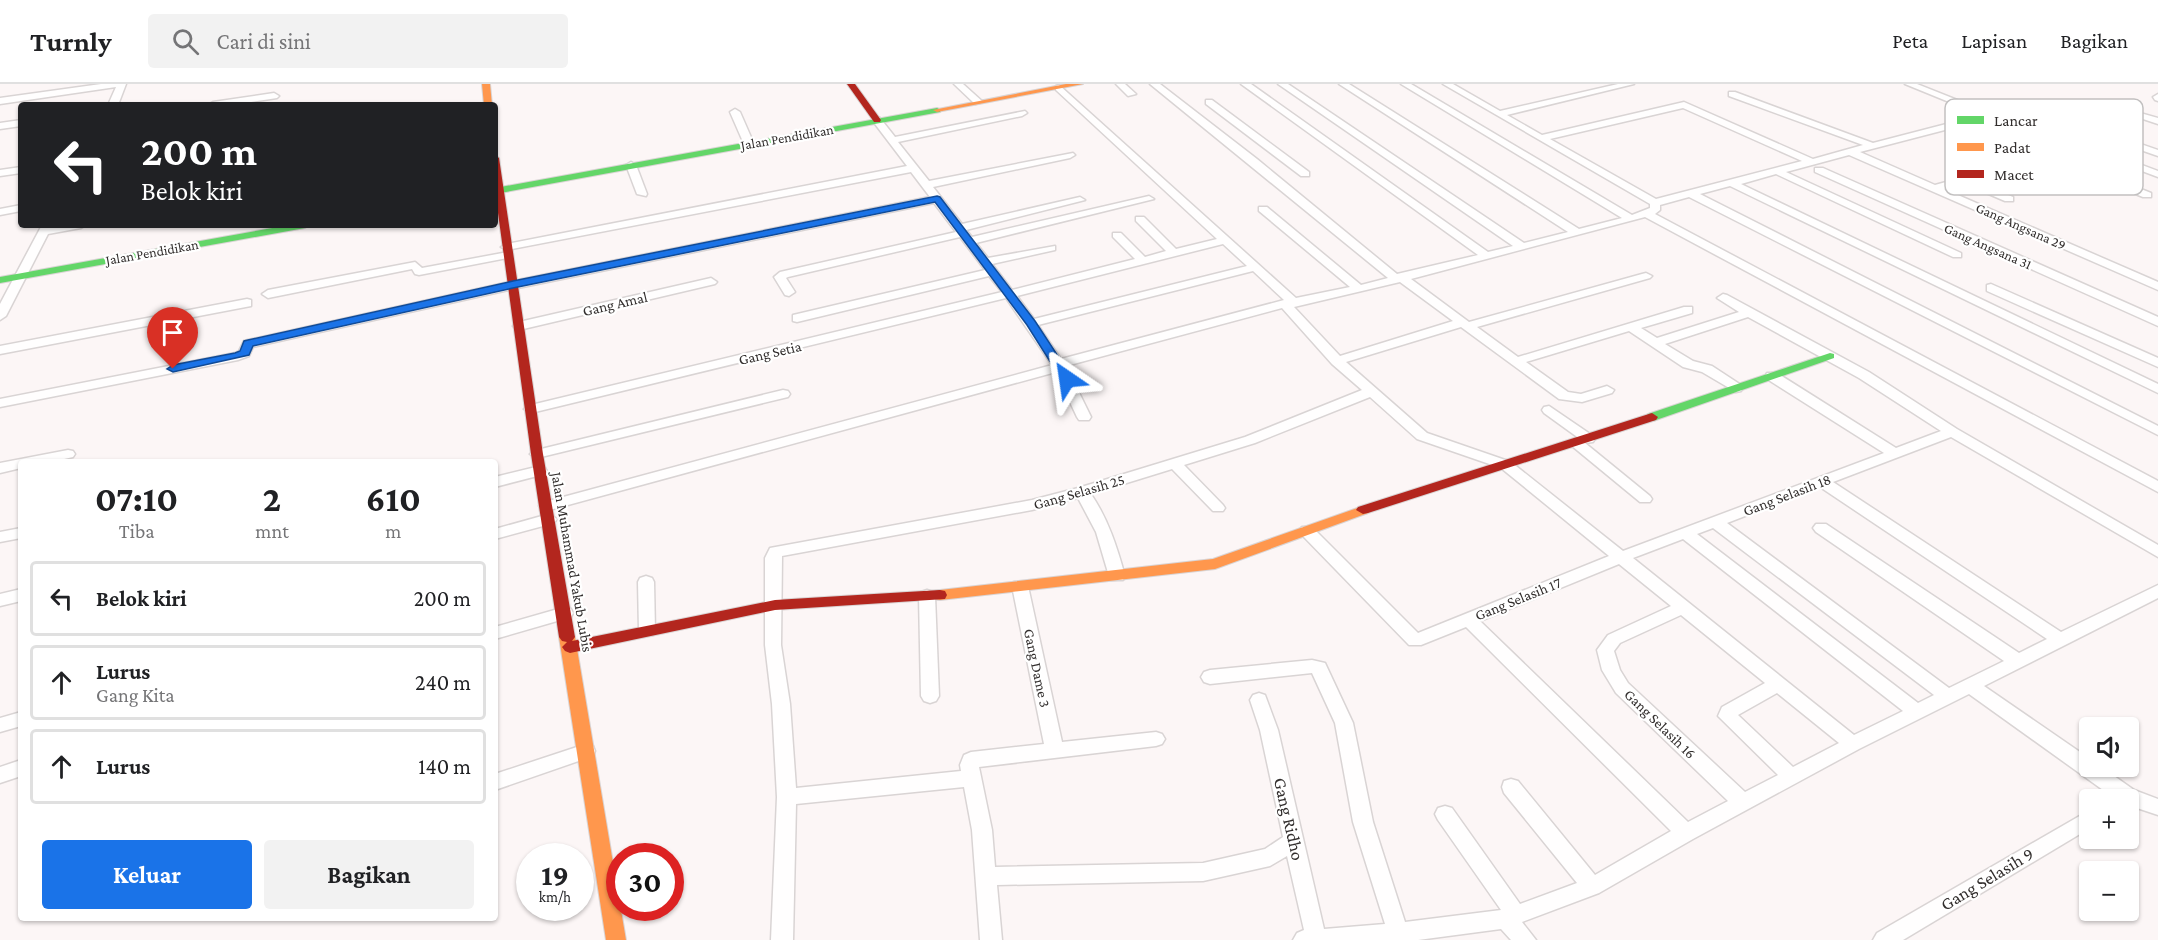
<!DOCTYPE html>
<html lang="id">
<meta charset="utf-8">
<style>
body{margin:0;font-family:"Crimson Pro",serif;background:#f2f2f2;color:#202124;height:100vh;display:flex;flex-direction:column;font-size:22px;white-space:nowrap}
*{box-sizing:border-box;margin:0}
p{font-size:20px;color:#757577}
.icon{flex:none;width:33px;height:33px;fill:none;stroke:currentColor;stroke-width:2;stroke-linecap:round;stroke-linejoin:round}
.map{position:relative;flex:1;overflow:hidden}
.drawer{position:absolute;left:18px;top:375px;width:480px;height:462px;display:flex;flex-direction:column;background:#fff;border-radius:6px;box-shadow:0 2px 4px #0004}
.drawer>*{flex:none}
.guide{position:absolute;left:18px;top:18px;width:480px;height:126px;border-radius:6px;box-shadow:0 2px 4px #0004;background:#202124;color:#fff;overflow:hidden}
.tools{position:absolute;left:2079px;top:633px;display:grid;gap:12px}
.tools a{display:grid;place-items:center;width:60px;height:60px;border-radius:6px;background:#fff;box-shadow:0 2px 4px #0004;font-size:30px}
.speed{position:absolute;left:516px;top:759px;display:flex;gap:12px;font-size:30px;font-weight:700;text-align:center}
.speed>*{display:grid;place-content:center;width:78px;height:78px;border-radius:50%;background:#fff;box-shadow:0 2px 4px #0004;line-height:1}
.speed small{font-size:15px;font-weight:400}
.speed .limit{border:9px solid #d22;background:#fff;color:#111}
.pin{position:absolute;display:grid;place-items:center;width:51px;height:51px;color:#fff;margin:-62px -26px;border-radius:50% 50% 50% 0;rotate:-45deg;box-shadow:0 0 6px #0007}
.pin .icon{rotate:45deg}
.me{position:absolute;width:66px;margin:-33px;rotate:328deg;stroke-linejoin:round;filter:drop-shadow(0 0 4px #0008)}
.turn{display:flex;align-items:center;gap:21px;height:126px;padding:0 24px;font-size:27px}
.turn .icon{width:78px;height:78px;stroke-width:2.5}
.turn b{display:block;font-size:42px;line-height:51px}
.eta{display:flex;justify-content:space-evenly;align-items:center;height:102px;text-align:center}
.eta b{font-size:36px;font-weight:700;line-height:42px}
.primary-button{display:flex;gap:12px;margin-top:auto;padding:12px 24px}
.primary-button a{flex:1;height:69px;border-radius:6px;background:#1a73e8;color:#fff;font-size:24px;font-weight:700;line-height:69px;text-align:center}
.primary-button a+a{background:#f2f2f2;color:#202124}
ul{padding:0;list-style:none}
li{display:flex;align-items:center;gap:18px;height:75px;margin:0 12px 9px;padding:0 12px;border:3px solid #e0e0e0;border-radius:6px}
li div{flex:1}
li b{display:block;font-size:22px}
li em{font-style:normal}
header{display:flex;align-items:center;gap:36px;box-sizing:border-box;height:84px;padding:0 30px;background:#fff;border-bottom:2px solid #e0e0e0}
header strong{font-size:28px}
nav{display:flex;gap:33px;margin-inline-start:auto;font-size:21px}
.search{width:420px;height:54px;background:#f2f2f2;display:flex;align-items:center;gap:15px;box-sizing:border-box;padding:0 21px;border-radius:6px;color:#757577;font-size:22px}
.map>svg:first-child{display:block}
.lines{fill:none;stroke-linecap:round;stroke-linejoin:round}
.street-casing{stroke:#d9d4d4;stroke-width:3}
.fast-casing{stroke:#d9d4d4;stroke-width:2}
.slow-casing{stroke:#d9d4d4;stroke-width:2}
.jam-casing{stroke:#d9d4d4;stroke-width:2}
.street{fill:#fffefe;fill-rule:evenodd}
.fast{fill:#63d668;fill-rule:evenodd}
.slow{fill:#ff974d;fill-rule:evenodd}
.jam{fill:#b3261e;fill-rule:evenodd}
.route{fill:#1a73e8;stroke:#114b97;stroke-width:1.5}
.labels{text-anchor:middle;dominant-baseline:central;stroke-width:4.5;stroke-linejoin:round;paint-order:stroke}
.far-street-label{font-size:14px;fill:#322e2d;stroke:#fff}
.street-label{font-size:15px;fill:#322e2d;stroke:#fff}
.near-street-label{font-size:18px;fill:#322e2d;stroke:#fff}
.key{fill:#fff;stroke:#c2c0c0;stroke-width:1.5}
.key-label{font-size:16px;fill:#322e2d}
</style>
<header>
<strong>Turnly</strong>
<div class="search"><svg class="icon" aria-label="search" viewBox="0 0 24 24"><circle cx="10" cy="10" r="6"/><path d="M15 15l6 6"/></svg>Cari di sini</div>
<nav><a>Peta</a><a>Lapisan</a><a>Bagikan</a></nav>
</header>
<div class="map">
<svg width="2158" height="856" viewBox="0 0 2158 856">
<rect width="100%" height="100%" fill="#fcf6f6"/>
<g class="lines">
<g class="street-casing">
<g id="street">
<path d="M101 0H126L118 21H108L116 3 0 20V14Z"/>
<path d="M954 0H963L983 18 975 20Z"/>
<path d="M1116 0H1125L1136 10 1128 12Z"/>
<path d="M1150 0H1160L1257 75 1397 190 1478 171 1241 0H1251L1488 168 1513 162 1278 0H1288L1524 159 1568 148 1339 0H1349L1579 145 1622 134 1401 0H1411L1632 131 1650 124V120L1443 0H1453L1500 27 1618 0H1634L1507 31 1542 51 1684 18 1813 75 1863 61 1729 12V8H1735L1873 59 1981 31 1905 0H1917L1995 31 1974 38 2151 109V113H2143L1964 41 1860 68 1935 101 1964 93 2013 113V117H2005L1963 99 1944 105 2158 198V206L1849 71 1786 88 1961 169V173H1953L1776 90 1741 100 2158 300V309L1730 102 1700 110 2158 342V351L1689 113 1660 121V126L1655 130 2158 397V408L1645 133 1411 195 1469 238 1642 190 1646 189 1652 192 1650 194 1477 243 1518 273 1684 223H1692V229L1641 244 1657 254 1739 228 1717 214 1723 210 1727 211 1869 288 1957 345 2158 461V473L1951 353 1833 398 2061 548 2158 501V514L1984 602 2090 675V682H2100L2134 706 2158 715V731L2128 721V716H2117L1969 610 1859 665 1693 755 1599 809 1522 838 1536 856H1511L1501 845 1418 856H1293L1297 849 1304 846 1287 772 1270 782 1203 797 997 801 1002 856H980L972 746 964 703 796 720 793 856H771L777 713 772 620 765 561V474L770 464 1032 416 1078 404 1245 353 1362 306 1332 280 1282 224 1066 282 1091 333 1089 336H1079L1077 333 1056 288 546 427 539 422 541 419 1052 281 1006 214 531 329 524 325 531 321 1002 208 989 192 797 238 793 237V231L985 186 960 153 788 193 786 194 795 208 789 212 785 211 774 193 780 188 956 148 934 119 518 204 253 263 249 272 238 276 0 323V315L235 269 239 267 244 257 248 256 513 197 930 113 911 88 507 166 501 163 507 160 907 82 872 36 877 33 880 34 895 53 1025 27 1027 29 1022 32 898 58 929 97 1073 69 1075 71 1070 74 933 103 962 140 1080 113 1085 116 966 146 972 153 1149 112 1154 115 976 159 988 174 1055 162V166L992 180 1012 206 1135 175 1113 153V149H1121L1145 173 1166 167 1136 137V133H1144L1176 165 1217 155 1056 6V2L1059 1 1296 214 1350 203 1259 127V123H1267L1361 201 1388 194ZM1683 24 1802 77 1656 115 1550 55ZM1223 160 1247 182 1034 235 1017 212ZM1253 187 1284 216 1061 275 1038 241ZM1400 198 1453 237 1340 272 1294 223ZM1748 233 1859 294 1941 347 1896 364 1777 289H1767L1765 292 1767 295 1884 369 1623 467 1511 378 1427 349 1346 278 1461 243 1559 315 1582 318 1612 309 1614 306 1607 302 1581 310 1568 308 1526 278 1629 247 1683 283 1702 288 1736 308 1741 307 1743 304 1741 301 1712 282 1693 277 1665 260ZM1370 313 1417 355 1501 384 1609 472 1418 549 1312 443H1302L1299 447 1302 451 1409 561H1421L1466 543 1671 747 1595 791 1518 697 1511 695 1504 697 1502 703 1504 709 1577 799 1520 820 1452 724 1445 722 1438 724 1435 730 1438 736 1501 826 1405 838 1373 738 1353 639 1325 579 1312 576 1210 586 1204 588 1201 593 1204 598 1210 600 1312 589 1335 639 1353 738 1385 840 1324 845 1278 646 1265 611 1259 609 1253 611 1250 616 1260 646 1283 753 1265 765 1203 779 995 783 992 746 979 683 1156 662 1162 660 1165 655 1162 650 1156 648 1062 658 1028 502 1026 498H1014L1012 502 1044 660 971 668 964 671 960 681 961 687 796 704 790 620 781 561 782 472 1032 426 1078 414 1096 448 1109 492 1111 496H1123L1125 492C1117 463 1108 435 1091 410L1172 385 1213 427H1223L1225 424 1223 421 1184 381 1255 359ZM1820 403 2047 555 2019 569 1826 440H1816L1813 444 1816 448 2004 577 1949 604 1727 439ZM1713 444 1934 611 1918 619 1697 450ZM1683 455 1903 627 1854 651 1633 474ZM1619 480 1671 522 1608 551 1597 566 1602 586 1616 609 1728 717 1688 738 1480 537ZM1681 531 1765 599 1722 623 1718 632 1778 691 1745 708 1628 599 1620 586 1614 567 1620 559ZM1777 609 1839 659 1793 683 1738 631Z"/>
<path d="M274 9 279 12 277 14 232 21H208L213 18Z"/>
<path d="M2158 10V17L2155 16 2153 13Z"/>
<path d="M1206 16H1212L1309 88V92H1301L1206 20Z"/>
<path d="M2119 23 2158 34V40L2119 27Z"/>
<path d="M735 25 740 28 754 60 752 62 744 60 730 28Z"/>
<path d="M2040 25 2158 66V72L2037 30 2035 28Z"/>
<path d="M21 36V42L0 45V39Z"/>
<path d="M2025 37 2158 87V93L2022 42 2020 40Z"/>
<path d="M631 78 636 81 647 110 646 112 637 110 626 81Z"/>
<path d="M21 83V89L0 92V86Z"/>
<path d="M1815 84H1823L2158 233V242L1815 88Z"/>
<path d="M21 121V127L0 131V125Z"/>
<path d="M42 141H86L81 144 48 150 6 232 0 236V220Z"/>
<path d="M508 168 512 169V173L419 191 415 190 412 185 268 214 262 210 268 206 415 178 422 184Z"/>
<path d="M711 194 717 198 715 200 519 246 513 242 519 238Z"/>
<path d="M1991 200 2158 274V283L1987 207V201Z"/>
<path d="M247 215 251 216V222L0 270V262Z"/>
<path d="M783 306 788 307 790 310 788 313 537 374 530 370 537 366Z"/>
<path d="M1549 322 1593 352 1595 355 1593 358 1585 359 1650 412 1652 415 1650 418H1640L1572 362 1570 359 1572 356 1580 355 1544 329 1542 326 1544 323Z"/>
<path d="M68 366 73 367 75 370 73 373 51 378H21V384L0 389V379Z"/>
<path d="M540 382 545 384 547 387 545 390 495 403V393Z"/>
<path d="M549 430 557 435 554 439 495 455V445Z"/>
<path d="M21 444V454L0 458V448Z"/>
<path d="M646 492 652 494 654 498 655 547 653 551H641L639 547 638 498 640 494Z"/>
<path d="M21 505V517L0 522V510Z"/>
<path d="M927 506 933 508 935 512 939 612 936 617 930 619 924 617 921 612 919 512 921 508Z"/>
<path d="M565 523 571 525 573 529 571 533 495 555V543Z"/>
<path d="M21 628V642L0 648V634Z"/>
<path d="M586 660 593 662 595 667 593 672 495 706V690Z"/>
<path d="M21 676V692L0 699V683Z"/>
<path d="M2090 726V744L1903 856H1873L1877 849Z"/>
</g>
</g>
<g class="fast-casing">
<g id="fast">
<path d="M937 24 941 26 940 28 495 110V104Z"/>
<path d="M289 141H310L305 144 0 199V193Z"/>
<path d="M1830 269 1834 270V274L1656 336 1652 337 1646 333 1648 330Z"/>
</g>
</g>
<g class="slow-casing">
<g id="slow">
<path d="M482 0H490L492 21H484Z"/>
<path d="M1066 0H1083L937 28 933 26Z"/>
<path d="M1363 422 1370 426 1368 429 1215 485 940 516 935 515 933 511 935 507 940 506 1213 475Z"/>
<path d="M567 547 572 549 575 553 626 856H606L559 553 562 549Z"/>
</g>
</g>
<g class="jam-casing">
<g id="jam">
<path d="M847 0H855L881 36 880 38H874Z"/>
<path d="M495 71 499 74 543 370 575 553 572 557 775 516 940 506 945 507 947 511 945 515 775 526 570 569 565 567 562 563 567 558 562 557 559 553 531 370 495 107Z"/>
<path d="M1652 329 1658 333 1656 336 1368 429 1363 430 1356 426 1358 423Z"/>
</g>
</g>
<use href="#street" class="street"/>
<use href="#fast" class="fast"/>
<use href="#slow" class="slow"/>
<use href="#jam" class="jam"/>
</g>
<path class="route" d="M937 112 940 113 1035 237 1073 295 1071 298H1063L1027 241 935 118 513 204 253 262 249 271 173 288 167 285 173 281 235 269 240 267 244 257 248 256 513 197Z"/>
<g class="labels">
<g class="far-street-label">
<text transform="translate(787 53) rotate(-10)">Jalan Pendidikan</text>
<text transform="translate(2021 142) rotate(24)">Gang Angsana 29</text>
<text transform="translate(1988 162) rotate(24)">Gang Angsana 31</text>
<text transform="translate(152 168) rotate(-10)">Jalan Pendidikan</text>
</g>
<g class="street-label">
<text transform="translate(615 220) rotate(-13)">Gang Amal</text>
<text transform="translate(770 269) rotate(-13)">Gang Setia</text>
<text transform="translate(1079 408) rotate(-16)">Gang Selasih 25</text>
<text transform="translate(1787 411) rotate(-21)">Gang Selasih 18</text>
<text transform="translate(572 478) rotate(80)">Jalan Muhammad Yakub Lubis</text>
<text transform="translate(1518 515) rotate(-22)">Gang Selasih 17</text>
<text transform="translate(1037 584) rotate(78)">Gang Dame 3</text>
<text transform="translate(1660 640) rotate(44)">Gang Selasih 16</text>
</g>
<g class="near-street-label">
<text transform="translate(1289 735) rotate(77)">Gang Ridho</text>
<text transform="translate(1987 795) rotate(-31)">Gang Selasih 9</text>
</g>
</g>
<rect x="1945" y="15" width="198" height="96" rx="9" class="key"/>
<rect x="1957" y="32" width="27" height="8" fill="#63d668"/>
<rect x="1957" y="59" width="27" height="8" fill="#ff974d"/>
<rect x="1957" y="86" width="27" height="8" fill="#b3261e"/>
<g class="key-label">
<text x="1994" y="42">Lancar</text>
<text x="1994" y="69">Padat</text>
<text x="1994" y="96">Macet</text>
</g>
</svg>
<div class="tools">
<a><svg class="icon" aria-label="sound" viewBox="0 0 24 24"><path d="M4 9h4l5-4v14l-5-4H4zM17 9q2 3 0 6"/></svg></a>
<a>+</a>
<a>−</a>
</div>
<div class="speed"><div>19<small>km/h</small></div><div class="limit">30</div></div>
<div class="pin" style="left:173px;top:285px;background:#d93025"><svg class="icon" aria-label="arrive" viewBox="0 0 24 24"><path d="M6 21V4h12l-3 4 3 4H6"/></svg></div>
<svg class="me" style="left:1067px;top:295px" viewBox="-20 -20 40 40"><path d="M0-17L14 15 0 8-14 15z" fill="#1a73e8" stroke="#fff" stroke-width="4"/></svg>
<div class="guide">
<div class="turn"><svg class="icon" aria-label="left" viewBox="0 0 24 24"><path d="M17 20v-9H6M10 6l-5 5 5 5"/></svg><div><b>200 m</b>Belok kiri</div></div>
</div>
<section class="drawer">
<div class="eta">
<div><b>07:10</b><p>Tiba</p></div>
<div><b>2</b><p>mnt</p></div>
<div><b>610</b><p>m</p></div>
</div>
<ul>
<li><svg class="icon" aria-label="left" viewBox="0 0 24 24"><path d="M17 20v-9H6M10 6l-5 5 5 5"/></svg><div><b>Belok kiri</b></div><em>200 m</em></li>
<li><svg class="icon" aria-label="ahead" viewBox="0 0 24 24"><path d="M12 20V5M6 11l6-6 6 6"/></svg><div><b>Lurus</b><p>Gang Kita</p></div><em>240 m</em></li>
<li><svg class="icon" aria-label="ahead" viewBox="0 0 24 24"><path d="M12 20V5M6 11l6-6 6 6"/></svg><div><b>Lurus</b></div><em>140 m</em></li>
</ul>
<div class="primary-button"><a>Keluar</a><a>Bagikan</a></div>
</section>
</div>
